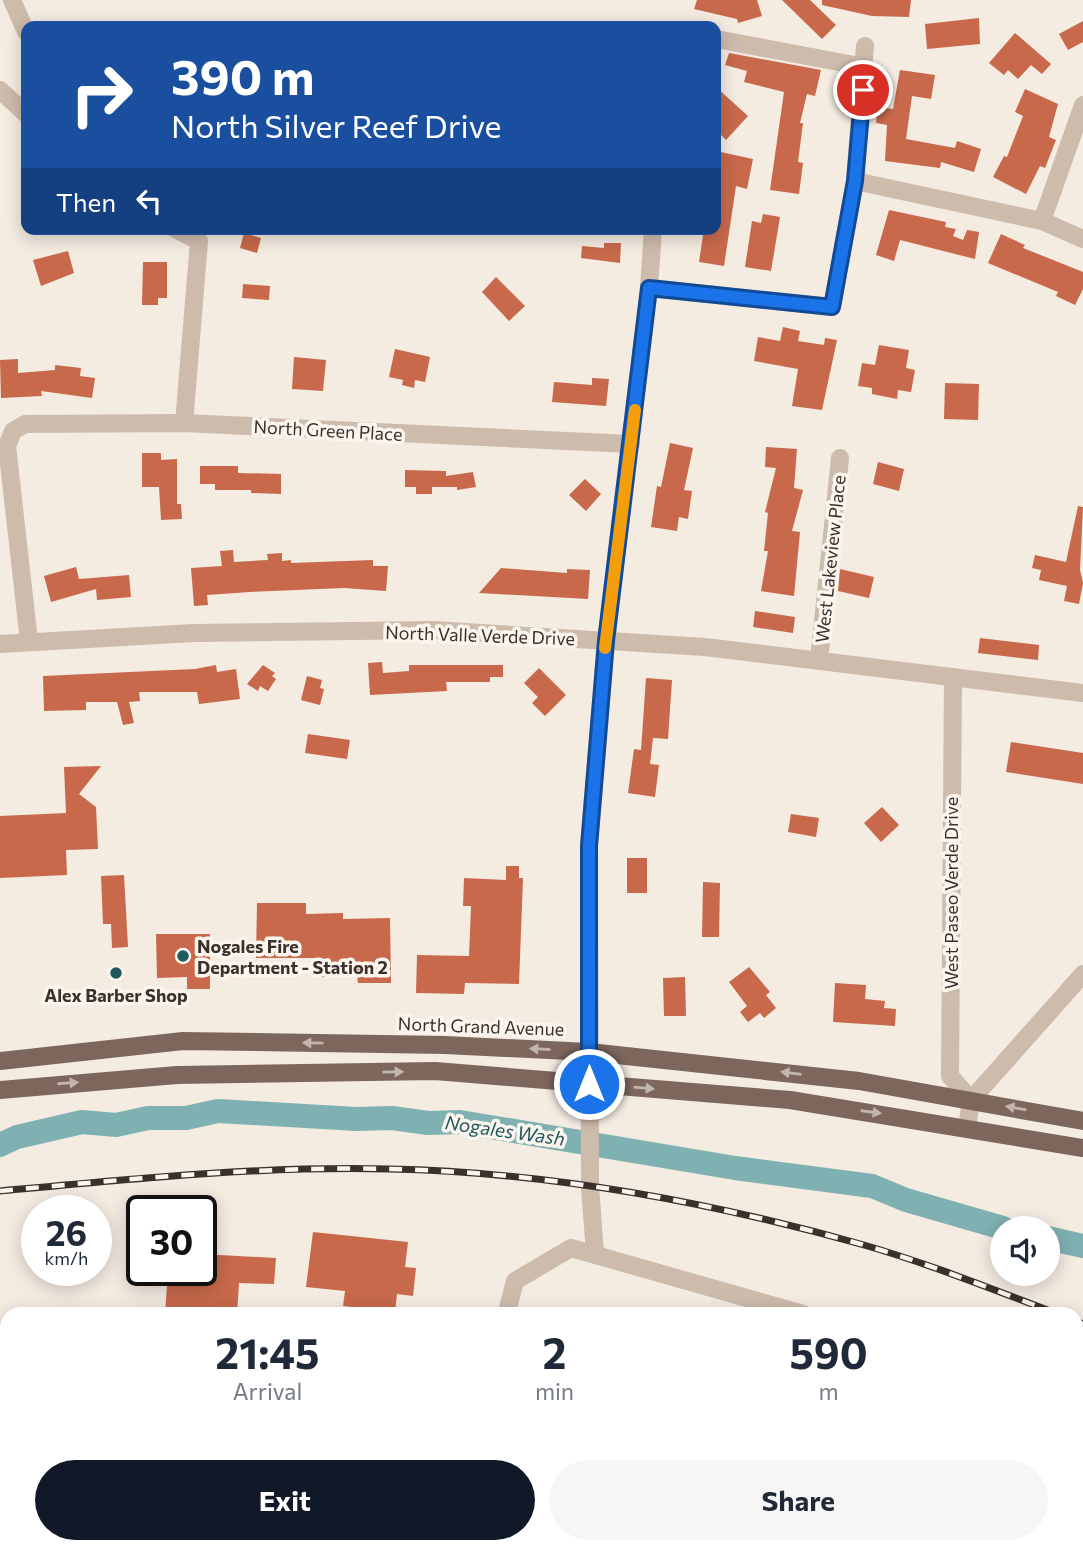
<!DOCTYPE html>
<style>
body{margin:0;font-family:Commissioner,sans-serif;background:#f6f6f7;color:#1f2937;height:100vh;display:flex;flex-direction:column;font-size:26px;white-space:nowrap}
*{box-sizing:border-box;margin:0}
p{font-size:23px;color:#747a83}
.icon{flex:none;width:38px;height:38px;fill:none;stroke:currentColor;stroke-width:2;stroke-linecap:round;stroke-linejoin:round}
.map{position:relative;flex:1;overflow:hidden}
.panel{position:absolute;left:0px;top:1307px;width:1083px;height:247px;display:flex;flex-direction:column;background:#fff;border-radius:21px 21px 0 0;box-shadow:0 4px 18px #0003}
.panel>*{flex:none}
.banner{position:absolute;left:21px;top:21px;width:700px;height:214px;border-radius:14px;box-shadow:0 4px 18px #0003;background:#1a4fa0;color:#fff;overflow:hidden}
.controls{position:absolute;left:990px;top:1216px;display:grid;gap:14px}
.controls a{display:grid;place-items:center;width:70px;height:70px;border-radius:50%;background:#fff;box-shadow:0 4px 18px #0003;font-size:35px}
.speed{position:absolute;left:21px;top:1195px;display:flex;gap:14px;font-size:35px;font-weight:700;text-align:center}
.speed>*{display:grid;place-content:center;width:91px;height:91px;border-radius:50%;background:#fff;box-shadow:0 4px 18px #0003;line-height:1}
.speed small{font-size:18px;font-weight:400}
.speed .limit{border:4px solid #111;border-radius:10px;background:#fff;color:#111}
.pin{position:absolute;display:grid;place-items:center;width:60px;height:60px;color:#fff;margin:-30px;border:4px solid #fff;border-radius:50%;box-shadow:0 2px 7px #0007}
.me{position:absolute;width:77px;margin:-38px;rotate:0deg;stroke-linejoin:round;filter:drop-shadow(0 0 5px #0008)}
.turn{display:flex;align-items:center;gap:24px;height:147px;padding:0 35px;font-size:32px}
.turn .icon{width:91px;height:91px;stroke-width:2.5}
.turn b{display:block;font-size:49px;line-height:60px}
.then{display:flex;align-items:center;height:66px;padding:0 35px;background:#0003;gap:14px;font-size:26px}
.eta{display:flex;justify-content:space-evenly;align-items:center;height:119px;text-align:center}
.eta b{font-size:42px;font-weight:700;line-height:49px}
.button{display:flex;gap:14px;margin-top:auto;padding:14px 35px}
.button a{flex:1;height:80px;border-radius:42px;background:#111827;color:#fff;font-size:28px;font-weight:700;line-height:80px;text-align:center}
.button a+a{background:#f6f6f7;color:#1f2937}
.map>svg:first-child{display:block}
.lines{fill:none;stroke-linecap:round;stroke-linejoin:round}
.river{stroke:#7fb0b2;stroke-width:24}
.building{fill:#c8694b}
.minor{stroke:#cdbbac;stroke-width:18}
.major{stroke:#7d675c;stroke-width:18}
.rail-casing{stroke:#3b302b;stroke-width:7}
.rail{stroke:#fbf5ee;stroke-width:4.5;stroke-dasharray:13;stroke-linecap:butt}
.oneway{fill:#c2b5ac}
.route-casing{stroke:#114b97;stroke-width:18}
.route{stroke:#1a73e8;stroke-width:12}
.slow{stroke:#f59e0b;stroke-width:12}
.poi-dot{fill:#1f5a5e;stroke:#fbf5ee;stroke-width:2.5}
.labels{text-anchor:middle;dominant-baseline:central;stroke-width:7;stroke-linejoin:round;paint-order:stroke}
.street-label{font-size:18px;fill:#3b302b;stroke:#fbf5ee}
.poi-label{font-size:18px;font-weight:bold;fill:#3b302b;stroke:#fbf5ee;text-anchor:start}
.water-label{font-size:19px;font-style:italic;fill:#1f5a5e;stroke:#fbf5ee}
</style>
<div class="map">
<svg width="1083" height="1553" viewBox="0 0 1083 1553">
<rect width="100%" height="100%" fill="#f4ebe1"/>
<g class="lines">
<g class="river">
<path d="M0 1145 17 1137 82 1122 116 1125 148 1118H186L218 1111 356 1119 392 1118 428 1123 460 1122 735 1168 872 1186 906 1200 1003 1228"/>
<path d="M1048 1238 1083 1246"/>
</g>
</g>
<g class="building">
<path d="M697 0H757L762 16 738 23 737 19 694 9Z"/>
<path d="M782 0H810L836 25 822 39Z"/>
<path d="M822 0H911L909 17 872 16 822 5Z"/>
<path d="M979 18 980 44 927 49 925 24Z"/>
<path d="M1083 21V42L1068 50 1059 34Z"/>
<path d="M1015 33 1051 64 1042 74 1031 65 1018 79 1008 70 1004 75 989 63Z"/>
<path d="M729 53 821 70 815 96 807 94 800 123H803L798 162 803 163 799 194 770 190 784 92 744 82 747 71 725 65Z"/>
<path d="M900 70 935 75 931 99 912 96 906 139 955 148 957 141 981 149 974 172 941 162 940 168 885 161 887 125 876 123 878 107 893 109Z"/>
<path d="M716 87 748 116 726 140 716 130Z"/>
<path d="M1025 89 1058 104 1049 137 1056 140 1045 168 1040 166 1026 194 993 177 1004 156 1007 157 1023 116 1015 112Z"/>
<path d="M716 151 753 159 747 189 736 186 724 266 699 262 704 229H716Z"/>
<path d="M889 210 946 222 945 227 956 229 953 236 963 240 967 230 979 232 975 259 900 240 894 261 876 255Z"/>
<path d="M763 214 780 217 771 271 745 267 752 221 761 223Z"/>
<path d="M244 233 261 238 257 253 240 248Z"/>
<path d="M1001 234 1025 245 1023 248 1083 272V289L1075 305 1056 296 1058 292 988 263Z"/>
<path d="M604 243H621L620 263 581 258 582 246 604 248Z"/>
<path d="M68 251 74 273 41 286 33 260Z"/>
<path d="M143 262H167V298H158V305H142Z"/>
<path d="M496 277 525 306 509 321 482 292Z"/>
<path d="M243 284 270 286 269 300 242 298Z"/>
<path d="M783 327 800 331 798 341 824 345 825 338 837 340 822 410 792 406 798 369 754 361 758 337 780 341Z"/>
<path d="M879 345 909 350 906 368 915 370 911 392 898 390 897 399 872 394V388L858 386 862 363 875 365Z"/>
<path d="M395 349 430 357 425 382 415 380 414 388 402 385 403 380 389 377Z"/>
<path d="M294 357 326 360 323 391 292 389Z"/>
<path d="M18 359V373L55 370V365L81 368 80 376 95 378 92 398 41 391 42 396 1 398 0 360Z"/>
<path d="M592 378 609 379 606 406 552 402 554 382 592 385Z"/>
<path d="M945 383 979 384 978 420 944 419Z"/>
<path d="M670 443 693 448 684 490 692 491 688 519 679 517 677 531 651 527 657 486 661 487Z"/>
<path d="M766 447 797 449 794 488 803 490 792 531 800 532 794 596 761 591 768 551H764L768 513 765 512 776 468 765 467Z"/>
<path d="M142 453H161V460L177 459V504H181L182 519 161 520 159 487H142Z"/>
<path d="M878 462 904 469 899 491 873 484Z"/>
<path d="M200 466H238V473L281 474V494L251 493V490H215V484H200Z"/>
<path d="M405 470 446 471V476L473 472 476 487 457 490V487H432V494H416V487H405Z"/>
<path d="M585 479 601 494 586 511 569 495Z"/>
<path d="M1078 506 1083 507 1080 570 1083 583 1079 604 1064 601 1067 586 1039 580 1041 570 1032 568 1035 555 1066 562Z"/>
<path d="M233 550 234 562 268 560 267 554 282 553V561L291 560V563L373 560V566H388L386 591 344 588 250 592 207 595 208 605 194 606 191 568 222 566 220 551Z"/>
<path d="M76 567 79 579 129 575 131 597 97 600 96 589 51 602 44 576Z"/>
<path d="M501 568 567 573V569L590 570 588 599 479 593Z"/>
<path d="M840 569 874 577 869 598 838 591Z"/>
<path d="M755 611 795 617 793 633 753 627Z"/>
<path d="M980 638 1039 645 1038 660 978 653Z"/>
<path d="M382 662 383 673 409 671V665H503V677H490V682H446L447 691 370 695 368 663Z"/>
<path d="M216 665 217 672 236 669 240 699 199 704 197 692H139L140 701 129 702 134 723 123 725 117 702H86V710L44 711 43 676 195 669Z"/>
<path d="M263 665 275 673 272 676 276 679 268 691 260 686 258 691 247 684Z"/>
<path d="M539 668 566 695 545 716 532 703 538 697 524 683Z"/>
<path d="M307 676 322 680 320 688 324 689 320 705 301 700Z"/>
<path d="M646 678 672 680 668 739 653 738 650 764 659 765 655 797 628 793 634 749 641 750Z"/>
<path d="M308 734 350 740 347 759 305 753Z"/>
<path d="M1011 742 1083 753V784L1006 772Z"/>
<path d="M101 766 79 794 96 807 98 849 66 850 67 875 0 878V816L66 813 64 767Z"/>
<path d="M882 807 899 825 881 842 864 823Z"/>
<path d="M791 814 819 818 816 837 788 832Z"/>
<rect x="627" y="858" width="20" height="35"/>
<path d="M506 866H519V878H523L519 984 465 983 464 994 416 993 417 955 469 956 471 906H463L464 878 506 880Z"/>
<path d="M124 875 128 947 112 948 111 924H103L101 876Z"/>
<path d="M703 882 720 883 719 937H702Z"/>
<path d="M257 903H306V914L343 913V919L390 918 391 983H358L357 976 314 977V958H256Z"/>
<path d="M156 934H210V989H187V977L157 978Z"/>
<path d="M749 967 770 992 766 995 776 1008 764 1018 760 1013 748 1022 740 1012 747 1006 729 982Z"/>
<path d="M685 977 686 1016H664L663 978Z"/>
<path d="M835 983 866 985 865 999 885 1001 884 1008 896 1009 895 1026 833 1022Z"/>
<path d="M313 1232 408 1242 405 1267 416 1268 413 1296 397 1294 395 1312 343 1306 345 1291 306 1287Z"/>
<path d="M201 1254 276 1258 274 1284 239 1283 237 1314H165L168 1270H201Z"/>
</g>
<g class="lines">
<g class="minor">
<path d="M12 0 26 32"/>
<path d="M716 39 865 67"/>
<path d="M0 90 26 114"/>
<path d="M855 181 1042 221 1083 239"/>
<path d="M1042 221 1083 105"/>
<path d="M175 229 199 241 184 423"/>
<path d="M649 288 832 307 855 181 865 46"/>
<path d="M29 641 7 446 13 431 25 424 184 423 631 444"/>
<path d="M0 644 194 633 433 630 705 647 1083 693"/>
<path d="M819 660 840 458"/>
<path d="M953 677 950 1076 971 1100"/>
<path d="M967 1128 971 1100 1083 974"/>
<path d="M595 1253 590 1187 589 846 606 641 649 288 653 229"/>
<path d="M509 1314 508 1308 515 1281 571 1248 803 1314"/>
<path d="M1076 1398 1083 1400"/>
<path d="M562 1547 563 1553"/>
</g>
<g class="major">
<path d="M0 1061 183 1041 445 1045 589 1052 859 1081 1083 1121"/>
<path d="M0 1090 177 1075 435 1071 790 1100 1083 1148"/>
</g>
<g class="rail-casing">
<g id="rail">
<path d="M0 1191C129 1179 259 1166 389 1169 548 1172 711 1202 864 1245 930 1264 994 1290 1058 1314"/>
<path d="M1076 1321 1083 1324"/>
</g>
</g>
<use href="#rail" class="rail"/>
</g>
<defs><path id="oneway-solid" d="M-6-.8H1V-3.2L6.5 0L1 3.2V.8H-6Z" transform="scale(1.75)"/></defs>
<g class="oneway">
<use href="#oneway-solid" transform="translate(313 1043) rotate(-179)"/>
<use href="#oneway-solid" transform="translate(540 1049) rotate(-177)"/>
<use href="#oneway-solid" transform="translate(393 1072) rotate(-1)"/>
<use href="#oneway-solid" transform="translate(791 1073) rotate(-173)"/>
<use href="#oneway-solid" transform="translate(68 1083) rotate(-4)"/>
<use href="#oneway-solid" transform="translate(644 1088) rotate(5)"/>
<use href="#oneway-solid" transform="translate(1016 1108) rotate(-170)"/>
<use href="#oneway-solid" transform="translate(871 1112) rotate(8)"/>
</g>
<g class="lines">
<g class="route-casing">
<path id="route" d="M589 1084V846L606 641 649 288 832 307 855 181 863 90"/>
</g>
<use href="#route" class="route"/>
<path class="slow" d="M605 648 635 410"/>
</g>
<g class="poi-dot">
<circle cx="183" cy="956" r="7"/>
<circle cx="116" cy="973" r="7"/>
</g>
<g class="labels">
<g class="street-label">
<text transform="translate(328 430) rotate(3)">North Green Place</text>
<text transform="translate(830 559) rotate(-84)">West Lakeview Place</text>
<text transform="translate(480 635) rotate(2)">North Valle Verde Drive</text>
<text transform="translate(951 893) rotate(-90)">West Paseo Verde Drive</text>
<text transform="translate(481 1026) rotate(2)">North Grand Avenue</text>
</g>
<g class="poi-label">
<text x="197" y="946">Nogales Fire<tspan x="197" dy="21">Department - Station 2</tspan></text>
<text x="116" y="995" text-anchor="middle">Alex Barber Shop</text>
</g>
<g class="water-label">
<text transform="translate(505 1130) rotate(8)">Nogales Wash</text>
</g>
</g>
</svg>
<div class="controls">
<a><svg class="icon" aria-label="sound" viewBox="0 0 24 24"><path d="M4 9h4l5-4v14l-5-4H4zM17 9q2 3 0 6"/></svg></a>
</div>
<div class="speed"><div>26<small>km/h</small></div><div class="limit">30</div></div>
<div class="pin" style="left:863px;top:90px;background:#d93025"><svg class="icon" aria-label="arrive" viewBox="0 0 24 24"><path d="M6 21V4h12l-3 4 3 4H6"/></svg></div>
<svg class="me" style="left:589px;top:1084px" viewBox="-20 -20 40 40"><circle r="17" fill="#1a73e8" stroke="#fff" stroke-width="3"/><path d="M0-11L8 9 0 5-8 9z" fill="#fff"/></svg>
<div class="banner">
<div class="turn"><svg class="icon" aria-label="right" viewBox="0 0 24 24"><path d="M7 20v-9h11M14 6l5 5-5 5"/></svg><div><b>390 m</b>North Silver Reef Drive</div></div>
<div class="then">Then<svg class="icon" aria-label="left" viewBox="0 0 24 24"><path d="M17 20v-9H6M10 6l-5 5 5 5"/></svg></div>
</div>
<section class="panel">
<div class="eta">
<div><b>21:45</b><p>Arrival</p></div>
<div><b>2</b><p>min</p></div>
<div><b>590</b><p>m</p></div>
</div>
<div class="button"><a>Exit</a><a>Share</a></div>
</section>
</div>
